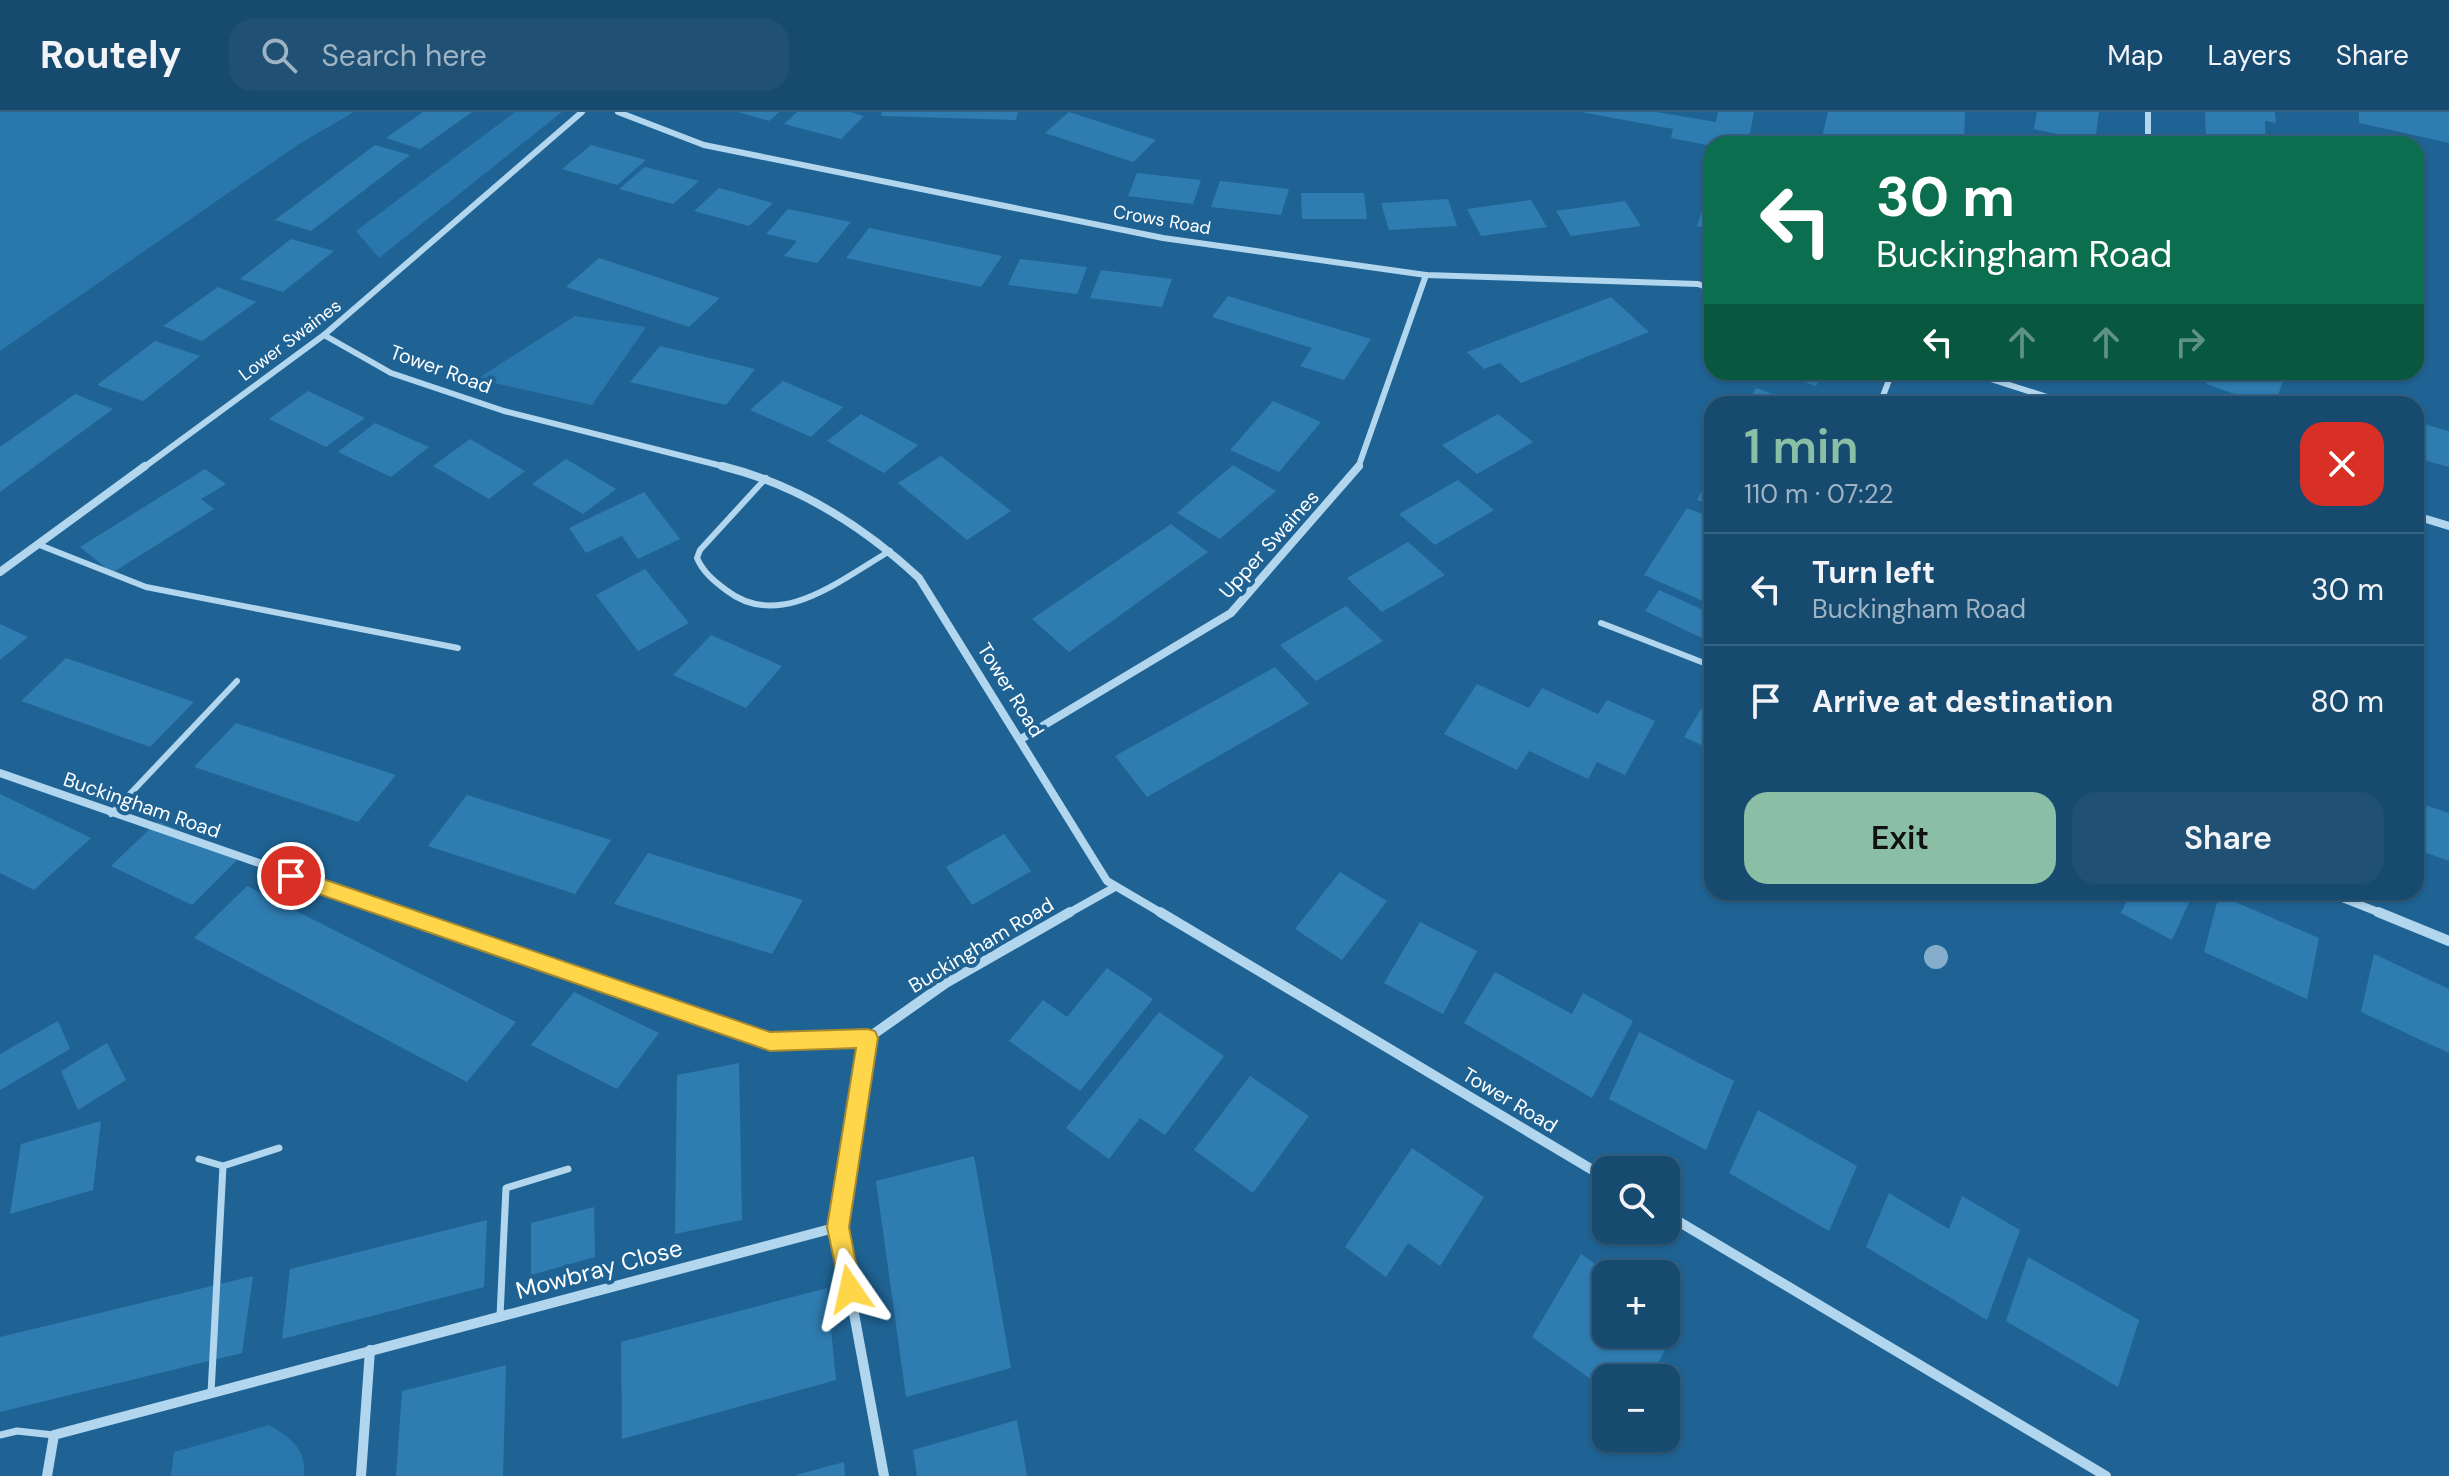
<!DOCTYPE html>
<meta charset="utf-8">
<style>
body{margin:0;font-family:"DM Sans",sans-serif;background:#205174;color:#f1f3f6;height:100vh;display:flex;flex-direction:column;font-size:30px;white-space:nowrap}
*{box-sizing:border-box;margin:0}
p{font-size:26px;color:#9eb3c3}
.icon{flex:none;width:44px;height:44px;fill:none;stroke:currentColor;stroke-width:2;stroke-linecap:round;stroke-linejoin:round}
.map{position:relative;flex:1;overflow:hidden}
.drawer{position:absolute;left:1704px;top:284px;width:720px;height:504px;display:flex;flex-direction:column;background:#174a6f;border-radius:24px;box-shadow:0 2px 6px #0004,0 0 0 2px #366282}
.drawer>*{flex:none}
.banner{position:absolute;left:1704px;top:24px;width:720px;height:244px;border-radius:24px;box-shadow:0 2px 6px #0004,0 0 0 2px #366282;background:#0b6e4f;color:#fff;overflow:hidden}
.buttons{position:absolute;left:1592px;top:1044px;display:grid;gap:16px}
.buttons a{display:grid;place-items:center;width:88px;height:88px;border-radius:16px;background:#174a6f;box-shadow:0 2px 6px #0004,0 0 0 2px #366282;font-size:40px}
.pin{position:absolute;display:grid;place-items:center;width:68px;height:68px;color:#fff;margin:-34px;border:4px solid #fff;border-radius:50%;box-shadow:0 2px 8px #0007}
.me{position:absolute;width:88px;margin:-44px;rotate:349deg;stroke-linejoin:round;filter:drop-shadow(0 0 6px #0008)}
.turn{display:flex;align-items:center;gap:28px;height:168px;padding:0 40px;font-size:36px}
.turn .icon{width:104px;height:104px;stroke-width:2.5}
.turn b{display:block;font-size:56px;line-height:68px}
.lanes{display:flex;align-items:center;height:76px;padding:0 40px;background:#0003;justify-content:center;gap:40px;direction:ltr}
.lanes .off{opacity:.35}
.round{display:grid;place-items:center;flex:none;width:84px;height:84px;border-radius:24px;background:#205174}
.headline{display:flex;align-items:center;justify-content:space-between;height:136px;padding:0 40px}
h1{font-size:48px;font-weight:600;line-height:60px;color:#8abfa5}
.button{display:flex;gap:16px;margin-top:auto;padding:16px 40px}
.button a{flex:1;height:92px;border-radius:24px;background:#8abfa5;color:#111;font-size:32px;font-weight:600;line-height:92px;text-align:center}
.button a+a{background:#205174;color:#f1f3f6}
ul{padding:0;list-style:none}
li{display:flex;align-items:center;gap:24px;height:112px;padding:0 40px;border-top:2px solid #366282}
li div{flex:1}
li b{display:block;font-size:30px}
li em{font-style:normal}
header{display:flex;align-items:center;gap:48px;box-sizing:border-box;height:112px;padding:0 40px;background:#174a6f;border-bottom:2px solid #366282}
header strong{font-size:38px}
nav{display:flex;gap:44px;margin-inline-start:auto;font-size:28px}
.search{width:560px;height:72px;background:#205174;display:flex;align-items:center;gap:20px;box-sizing:border-box;padding:0 28px;border-radius:24px;color:#9eb3c3;font-size:30px}
.map>svg:first-child{display:block}
.green{fill:#2977ad}
.building{fill:#2f7cb1}
.lines{fill:none;stroke-linecap:round;stroke-linejoin:round}
.lane-far1{stroke:#b2d6ee;stroke-width:6}
.lane{stroke:#b2d6ee;stroke-width:7}
.street-far2{stroke:#b2d6ee;stroke-width:6}
.street-far1{stroke:#b2d6ee;stroke-width:8}
.street{stroke:#b2d6ee;stroke-width:10}
.tree{fill:#85aecc}
.route{fill:#ffd54a;stroke:#a68a30;stroke-width:2}
.labels{text-anchor:middle;dominant-baseline:central;stroke-width:8;stroke-linejoin:round;paint-order:stroke}
.far-street-label{font-size:18px;fill:#fff;stroke:#1f6394}
.street-label{font-size:20px;fill:#fff;stroke:#1f6394}
.near-street-label{font-size:24px;fill:#fff;stroke:#1f6394}
</style>
<header>
<strong>Routely</strong>
<div class="search"><svg class="icon" aria-label="search" viewBox="0 0 24 24"><circle cx="10" cy="10" r="6"/><path d="M15 15l6 6"/></svg>Search here</div>
<nav><a>Map</a><a>Layers</a><a>Share</a></nav>
</header>
<div class="map">
<svg width="2449" height="1364" viewBox="0 0 2449 1364">
<rect width="100%" height="100%" fill="#1f6394"/>
<g class="green">
<path d="M0 0H354L299 32 0 239Z"/>
<path d="M515 0H562L379 146 356 119Z"/>
<path d="M575 204 646 215 592 293 477 267Z"/>
<path d="M269 1313C291 1326 306 1337 304 1364H171L174 1340Z"/>
</g>
<g class="building">
<path d="M423 0H472L420 37 386 26Z"/>
<path d="M738 0H779L769 9Z"/>
<path d="M797 0H850L864 4 841 27 784 12Z"/>
<path d="M882 0H1018L1016 8 881 4Z"/>
<path d="M1069 0 1156 28 1133 50 1045 21Z"/>
<path d="M1581 0H1656L1716 10 1718 0H1754L1748 32 1712 34 1671 26 1673 17Z"/>
<path d="M1828 0H1965L1964 32H1864L1822 25Z"/>
<path d="M2037 0H2099L2095 30 2034 17Z"/>
<path d="M2205 0H2275L2276 11 2265 9 2266 32H2225L2206 28Z"/>
<path d="M2359 0H2449V31L2359 11Z"/>
<path d="M375 33 410 43 311 119 275 108Z"/>
<path d="M591 33 646 48 617 73 562 57Z"/>
<path d="M645 55 699 69 673 92 619 77Z"/>
<path d="M1137 61 1201 68 1193 92 1128 84Z"/>
<path d="M1220 69 1289 77 1281 103 1211 95Z"/>
<path d="M719 76 773 91 749 114 694 99Z"/>
<path d="M1301 81H1364L1367 107H1302Z"/>
<path d="M1448 87 1457 114 1389 118 1381 91Z"/>
<path d="M1531 88 1547 115 1481 124 1467 97Z"/>
<path d="M1625 89 1641 114 1571 124 1556 99Z"/>
<path d="M788 97 851 110 817 151 784 144 797 129 766 122Z"/>
<path d="M1702 98 1712 100V118L1697 114Z"/>
<path d="M869 116 1002 144 981 175 846 146Z"/>
<path d="M291 127 334 139 283 180 240 167Z"/>
<path d="M599 146 720 186 689 215 566 175Z"/>
<path d="M1020 147 1087 155 1077 182 1008 173Z"/>
<path d="M1101 158 1172 167 1162 195 1090 186Z"/>
<path d="M218 175 256 190 202 229 163 214Z"/>
<path d="M1228 184 1371 227 1344 268 1300 254 1312 236 1212 205Z"/>
<path d="M1611 185 1649 220 1521 271 1500 251 1484 257 1467 240Z"/>
<path d="M155 229 200 244 143 289 97 273Z"/>
<path d="M660 234 755 257 726 293 630 270Z"/>
<path d="M1776 260H1824L1816 274Z"/>
<path d="M2211 260H2286L2275 292H2263L2206 272Z"/>
<path d="M783 269 843 295 811 325 750 298Z"/>
<path d="M1756 276 1800 292H1747Z"/>
<path d="M308 279 365 306 326 335 269 307Z"/>
<path d="M75 282 113 297 0 380V335Z"/>
<path d="M1273 289 1321 310 1279 360 1230 338Z"/>
<path d="M861 302 918 333 884 361 827 329Z"/>
<path d="M1498 302 1533 330 1477 362 1442 333Z"/>
<path d="M2416 310 2449 319V355L2416 346Z"/>
<path d="M375 311 429 335 391 365 338 340Z"/>
<path d="M470 327 525 359 489 387 433 354Z"/>
<path d="M941 344 1011 399 967 428 898 371Z"/>
<path d="M566 347 616 377 583 402 532 372Z"/>
<path d="M1233 353 1276 379 1220 427 1177 401Z"/>
<path d="M205 357 226 372 201 387 214 397 112 461 80 435Z"/>
<path d="M1712 360V393L1697 388Z"/>
<path d="M1458 368 1494 398 1435 433 1399 402Z"/>
<path d="M644 380 680 427 638 447 622 424 586 441 569 416Z"/>
<path d="M1687 396 1712 406V493L1644 463Z"/>
<path d="M1171 412 1208 440 1069 540 1032 507Z"/>
<path d="M1408 430 1445 463 1382 500 1347 466Z"/>
<path d="M645 457 689 511 638 539 596 483Z"/>
<path d="M1659 478 1712 502V509L1702 526 1645 499Z"/>
<path d="M1346 494 1383 529 1316 569 1280 533Z"/>
<path d="M0 512 28 525 0 548Z"/>
<path d="M711 523 782 554 746 596 673 563Z"/>
<path d="M66 546 194 590 150 635 21 589Z"/>
<path d="M1275 555 1309 592 1147 685 1115 644Z"/>
<path d="M1477 572 1529 596 1542 576 1598 602 1607 588 1655 609 1625 663 1597 650 1588 667 1529 639 1517 658 1444 622Z"/>
<path d="M1712 579V638L1684 625Z"/>
<path d="M236 611 396 663 358 710 194 655Z"/>
<path d="M0 682 91 726 34 778 0 761Z"/>
<path d="M467 683 611 728 575 782 428 734Z"/>
<path d="M2416 690 2449 701V749L2416 737Z"/>
<path d="M158 709 239 746 192 793 111 754Z"/>
<path d="M1004 722 1031 759 972 793 946 755Z"/>
<path d="M648 741 803 788 772 842 614 792Z"/>
<path d="M1340 760 1387 789 1342 848 1295 817Z"/>
<path d="M247 774 516 910 467 970 194 826Z"/>
<path d="M2131 780H2184L2192 784 2172 828 2121 801Z"/>
<path d="M2219 783 2319 826 2307 887 2204 840Z"/>
<path d="M1420 810 1477 839 1443 902 1384 871Z"/>
<path d="M2374 842 2449 877V941L2361 900Z"/>
<path d="M1107 856 1153 887 1080 979 1009 929 1043 888 1067 905Z"/>
<path d="M1495 860 1572 902 1583 881 1633 909 1592 986 1464 911Z"/>
<path d="M574 880 659 921 617 977 531 933Z"/>
<path d="M1159 900 1224 944 1165 1023 1140 1006 1109 1047 1066 1016Z"/>
<path d="M58 909 70 937 0 978V942Z"/>
<path d="M1639 920 1734 969 1706 1038 1609 987Z"/>
<path d="M107 931 126 968 78 998 61 959Z"/>
<path d="M739 951 742 1108 675 1122 677 963Z"/>
<path d="M1250 964 1309 1004 1253 1081 1194 1038Z"/>
<path d="M1758 998 1857 1054 1829 1119 1729 1061Z"/>
<path d="M101 1009 93 1078 10 1102 21 1032Z"/>
<path d="M1412 1036 1484 1085 1440 1154 1408 1131 1386 1165 1345 1135Z"/>
<path d="M974 1044 1011 1256 906 1285 876 1069Z"/>
<path d="M1889 1081 1949 1117 1962 1084 2020 1118 1987 1208 1866 1135Z"/>
<path d="M594 1095 595 1145 531 1163V1111Z"/>
<path d="M487 1108 484 1175 282 1227 290 1157Z"/>
<path d="M1581 1142 1610 1162H1606V1222H1666V1201L1680 1210 1650 1266H1606V1278L1532 1225Z"/>
<path d="M2028 1145 2139 1208 2118 1275 2006 1209Z"/>
<path d="M253 1164 242 1241 0 1300V1225Z"/>
<path d="M827 1176 836 1268 622 1327 621 1230Z"/>
<path d="M506 1253 503 1364H396L402 1279Z"/>
<path d="M1017 1308 1027 1364H917L913 1338Z"/>
<path d="M844 1350 845 1364H797L796 1363Z"/>
</g>
<g class="lines">
<g class="lane-far1">
<path d="M766 366 700 438 697 446C703 460 714 469 726 478 780 520 841 467 890 439"/>
<path d="M37 432 146 475 458 536"/>
<path d="M1601 511 1712 554"/>
<path d="M111 702 237 569"/>
</g>
<g class="lane">
<path d="M199 1047 223 1054"/>
<path d="M500 1204 506 1076 568 1057"/>
<path d="M211 1281 223 1054 279 1036"/>
<path d="M0 1323 17 1319 54 1323"/>
</g>
<g class="street-far2">
<path d="M618 0 704 33 1163 126 1426 163 1698 172 1712 177"/>
<path d="M2148 0V32"/>
<path d="M324 223 391 261 504 299 730 356"/>
<path d="M1969 260 2069 292"/>
<path d="M1880 292 1892 260"/>
<path d="M143 356 324 223 582 0"/>
<path d="M1358 356 1426 163"/>
</g>
<g class="street-far1">
<path d="M722 354C798 373 862 413 919 466L1107 769 1163 802"/>
<path d="M2416 404 2449 414"/>
<path d="M0 460 145 354"/>
<path d="M1021 627 1231 501 1359 354"/>
<path d="M0 661 406 802"/>
<path d="M2327 780 2383 802"/>
<path d="M1067 802 1115 775"/>
</g>
<g class="street">
<path d="M401 800 770 929 868 926 946 871 1070 800"/>
<path d="M1160 800 1606 1066"/>
<path d="M2378 800 2449 829"/>
<path d="M868 926 838 1115 884 1364"/>
<path d="M1666 1102 2106 1364"/>
<path d="M47 1364 54 1323 838 1115"/>
<path d="M361 1364 370 1238"/>
</g>
</g>
<circle class="tree" cx="1936" cy="845" r="12"/>
<path class="route" d="M291 756 770 920 868 917 875 919 878 926 849 1115 861 1177 858 1185 850 1188 842 1185 827 1115 856 936 770 939 284 770 281 764 284 758Z"/>
<g class="labels">
<g class="far-street-label">
<text transform="translate(1162 108) rotate(10)">Crows Road</text>
<text transform="translate(290 228) rotate(-37)">Lower Swaines</text>
</g>
<g class="street-label">
<text transform="translate(441 257) rotate(20)">Tower Road</text>
<text transform="translate(1269 432) rotate(-48)">Upper Swaines</text>
<text transform="translate(1011 578) rotate(58)">Tower Road</text>
<text transform="translate(142 693) rotate(19)">Buckingham Road</text>
<text transform="translate(981 833) rotate(-31)">Buckingham Road</text>
<text transform="translate(1510 988) rotate(31)">Tower Road</text>
</g>
<g class="near-street-label">
<text transform="translate(599 1157) rotate(-15)">Mowbray Close</text>
</g>
</g>
</svg>
<div class="buttons">
<a><svg class="icon" aria-label="search" viewBox="0 0 24 24"><circle cx="10" cy="10" r="6"/><path d="M15 15l6 6"/></svg></a>
<a>+</a>
<a>−</a>
</div>
<div class="pin" style="left:291px;top:764px;background:#d93025"><svg class="icon" aria-label="arrive" viewBox="0 0 24 24"><path d="M6 21V4h12l-3 4 3 4H6"/></svg></div>
<svg class="me" style="left:850px;top:1177px" viewBox="-20 -20 40 40"><path d="M0-17L14 15 0 8-14 15z" fill="#ffd54a" stroke="#fff" stroke-width="4"/></svg>
<div class="banner">
<div class="turn"><svg class="icon" aria-label="left" viewBox="0 0 24 24"><path d="M17 20v-9H6M10 6l-5 5 5 5"/></svg><div><b>30 m</b>Buckingham Road</div></div>
<div class="lanes"><svg class="icon" aria-label="left" viewBox="0 0 24 24"><path d="M17 20v-9H6M10 6l-5 5 5 5"/></svg><svg class="icon off" aria-label="ahead" viewBox="0 0 24 24"><path d="M12 20V5M6 11l6-6 6 6"/></svg><svg class="icon off" aria-label="ahead" viewBox="0 0 24 24"><path d="M12 20V5M6 11l6-6 6 6"/></svg><svg class="icon off" aria-label="right" viewBox="0 0 24 24"><path d="M7 20v-9h11M14 6l5 5-5 5"/></svg></div>
</div>
<section class="drawer">
<div class="headline"><div><h1>1 min</h1><p>110 m · 07:22</p></div><a class="round" style="background:#d93025;color:#fff"><svg class="icon" aria-label="close" viewBox="0 0 24 24"><path d="M6 6l12 12M18 6L6 18"/></svg></a></div>
<ul>
<li><svg class="icon" aria-label="left" viewBox="0 0 24 24"><path d="M17 20v-9H6M10 6l-5 5 5 5"/></svg><div><b>Turn left</b><p>Buckingham Road</p></div><em>30 m</em></li>
<li><svg class="icon" aria-label="arrive" viewBox="0 0 24 24"><path d="M6 21V4h12l-3 4 3 4H6"/></svg><div><b>Arrive at destination</b></div><em>80 m</em></li>
</ul>
<div class="button"><a>Exit</a><a>Share</a></div>
</section>
</div>
